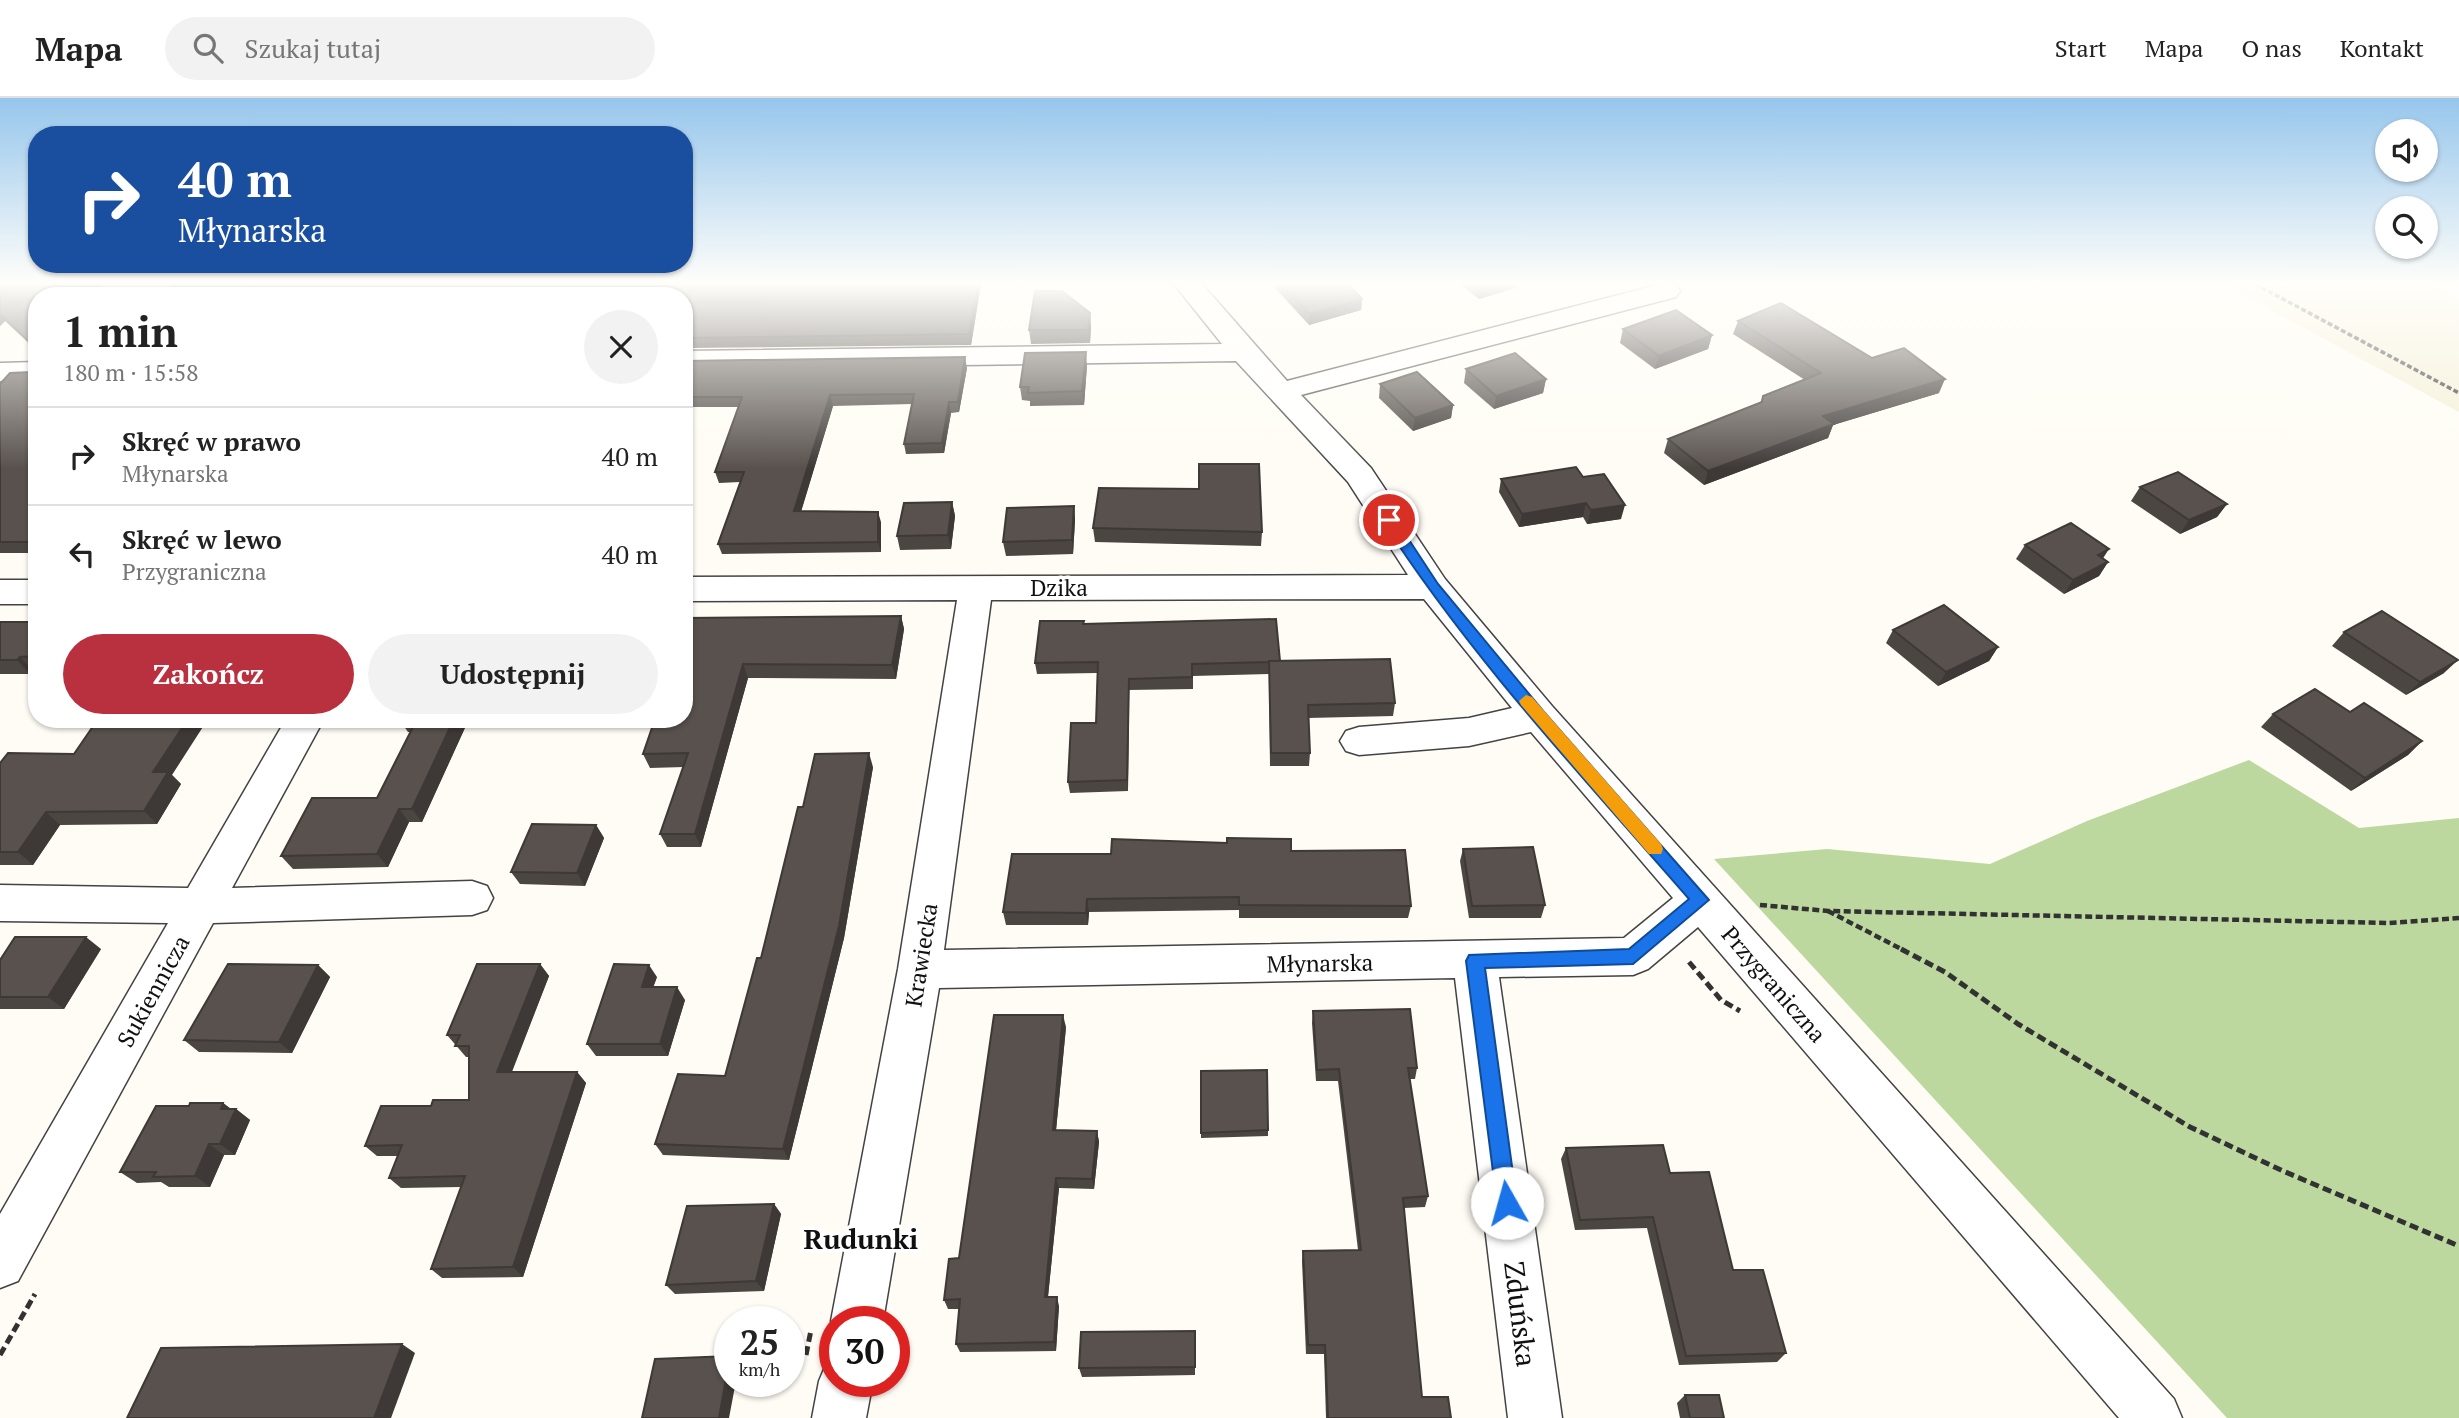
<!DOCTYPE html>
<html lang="pl">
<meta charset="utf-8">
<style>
body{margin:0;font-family:"PT Serif",serif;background:#f2f2f2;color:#222;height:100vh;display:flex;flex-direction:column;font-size:26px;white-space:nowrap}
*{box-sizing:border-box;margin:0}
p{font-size:23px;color:#767676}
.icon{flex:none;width:38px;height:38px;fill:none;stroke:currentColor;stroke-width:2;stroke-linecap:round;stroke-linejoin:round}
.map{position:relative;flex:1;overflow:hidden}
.drawer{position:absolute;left:28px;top:189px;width:665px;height:441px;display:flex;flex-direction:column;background:#fff;border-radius:28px;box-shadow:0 2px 5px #0004}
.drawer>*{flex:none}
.top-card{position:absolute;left:28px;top:28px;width:665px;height:147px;border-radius:28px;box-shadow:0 2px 5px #0004;background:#1a4fa0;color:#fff;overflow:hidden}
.fabs{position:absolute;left:2375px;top:21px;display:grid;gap:14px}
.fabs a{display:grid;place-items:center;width:63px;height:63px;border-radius:50%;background:#fff;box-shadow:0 2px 5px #0004;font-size:35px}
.speed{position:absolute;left:714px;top:1208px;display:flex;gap:14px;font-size:35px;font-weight:700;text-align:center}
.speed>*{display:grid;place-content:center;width:91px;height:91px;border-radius:50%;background:#fff;box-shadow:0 2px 5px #0004;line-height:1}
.speed small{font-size:18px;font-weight:400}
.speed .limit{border:10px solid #d22;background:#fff;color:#111}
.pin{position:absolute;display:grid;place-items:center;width:60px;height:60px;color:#fff;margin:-30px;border:4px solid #fff;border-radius:50%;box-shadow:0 2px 7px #0007}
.me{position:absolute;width:77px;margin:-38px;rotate:353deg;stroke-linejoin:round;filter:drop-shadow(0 0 5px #0008)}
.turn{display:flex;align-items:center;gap:24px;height:147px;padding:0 35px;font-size:32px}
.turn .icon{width:91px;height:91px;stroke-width:2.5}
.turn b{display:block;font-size:49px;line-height:60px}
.round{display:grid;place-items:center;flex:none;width:74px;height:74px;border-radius:37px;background:#f2f2f2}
.headline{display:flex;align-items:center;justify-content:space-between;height:119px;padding:0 35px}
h1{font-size:42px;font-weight:700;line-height:52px}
.button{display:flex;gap:14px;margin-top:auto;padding:14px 35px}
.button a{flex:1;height:80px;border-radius:42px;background:#b9303f;color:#fff;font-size:28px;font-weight:700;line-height:80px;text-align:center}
.button a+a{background:#f2f2f2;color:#222}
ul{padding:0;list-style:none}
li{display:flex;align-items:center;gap:21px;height:98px;padding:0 35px;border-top:2px solid #e0e0e0}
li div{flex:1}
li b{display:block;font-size:26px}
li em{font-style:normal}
header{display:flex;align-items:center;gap:42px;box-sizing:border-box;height:98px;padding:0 35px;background:#fff;border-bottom:2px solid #e0e0e0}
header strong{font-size:33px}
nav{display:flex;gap:38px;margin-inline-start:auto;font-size:24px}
.search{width:490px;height:63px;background:#f2f2f2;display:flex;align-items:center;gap:18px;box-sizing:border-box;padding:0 24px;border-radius:38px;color:#767676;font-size:26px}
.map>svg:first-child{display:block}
.farmland{fill:#f4efd5}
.forest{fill:#bcd89f}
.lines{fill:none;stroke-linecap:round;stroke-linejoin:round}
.minor-casing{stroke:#434343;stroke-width:3}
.path-far2{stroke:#323232;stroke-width:3.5;stroke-dasharray:5 2.5;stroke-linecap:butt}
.path-far1{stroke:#323232;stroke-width:4.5;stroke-dasharray:7 3.5;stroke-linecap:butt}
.path{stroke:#323232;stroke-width:5;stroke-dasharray:9 4.5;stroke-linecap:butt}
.minor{fill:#fff;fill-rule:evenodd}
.wall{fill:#4c4642}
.shaded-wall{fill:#3e3936}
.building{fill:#58514d;stroke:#3e3936;stroke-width:2}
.route{fill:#1a73e8;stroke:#114b97;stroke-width:2}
.slow{fill:#f59e0b}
.labels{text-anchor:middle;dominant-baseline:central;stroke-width:7;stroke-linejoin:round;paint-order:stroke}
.street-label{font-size:23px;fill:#101010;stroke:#fff}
.near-neighbourhood-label{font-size:28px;font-weight:bold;fill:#101010;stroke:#fff}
.near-street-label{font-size:28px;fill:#101010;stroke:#fff}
</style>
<header>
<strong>Mapa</strong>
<div class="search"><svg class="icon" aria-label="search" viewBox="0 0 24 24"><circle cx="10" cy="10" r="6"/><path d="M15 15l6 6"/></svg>Szukaj tutaj</div>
<nav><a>Start</a><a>Mapa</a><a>O nas</a><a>Kontakt</a></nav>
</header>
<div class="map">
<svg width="2459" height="1320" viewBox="0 0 2459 1320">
<rect width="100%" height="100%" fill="#fefcf4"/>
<path class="farmland" d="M2223 186H2429L2459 202V314Z"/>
<path class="forest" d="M2249 662 2359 730 2459 720V1320H2227L1714 761 1827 751 1990 766 2087 723Z"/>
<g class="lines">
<g class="minor-casing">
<g id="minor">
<path d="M1174 186H1202L1287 283 1661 186 1676 187 1680 193 1676 199 1301 297 1371 370 1445 481 1552 608 2174 1301 2182 1320H2119L1698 829 1648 871 1633 877 1499 879 1562 1320H1508L1455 880 939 890 883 1223H835V1232L831 1223 898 871 957 502 684 503V479L1408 477 1348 384 1236 263 684 271V253L1222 246ZM1424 501 1512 610 1469 620 1359 629 1346 633 1340 643 1346 653 1359 657 1469 648 1531 634 1673 800 1624 840 944 852 991 502Z"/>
<path d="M37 264V282L0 283V265Z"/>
<rect x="0" y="482" width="37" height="24"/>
<path d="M286 621H324L232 790 472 783 487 788 493 800 487 812 472 817 213 825 18 1183 0 1190V1116L168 825 0 823V787L188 790Z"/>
<path d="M835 1261V1283H873L866 1320H812L819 1283 827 1264Z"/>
</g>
</g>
<path class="path-far2" d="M2255 186 2459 295"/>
<g class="path-far1">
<path d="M1760 807 1828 813 2389 825 2459 820"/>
<path d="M1828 813 1905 853"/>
</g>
<g class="path">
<path d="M1901 851 1945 874 2018 926 2190 1029 2283 1073 2459 1148"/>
<path d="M1689 864 1721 902 1740 913"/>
<path d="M0 1257 35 1196"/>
<path d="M806 1257 811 1232"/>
</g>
<use href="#minor" class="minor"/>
</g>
<g class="wall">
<path d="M0 186H102L91 198H37V455H0V286L31 274 33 249 5 223 0 228Z"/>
<path d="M174 186H981L971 247 684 250V198Z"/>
<path d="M1276 186H1348L1362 201 1361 212 1309 227 1276 191Z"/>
<path d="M1460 186H1516L1515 190 1479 201Z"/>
<path d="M1090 215 1091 229 1090 245 1031 246 1029 232Z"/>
<path d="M1738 223 1872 260 1939 295 1833 327 1828 340 1704 387 1664 355 1668 341 1760 305 1763 298 1805 282 1733 236Z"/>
<path d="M1623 231 1712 237 1708 251 1655 271 1620 245Z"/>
<path d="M684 263 967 270 959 314 951 315 944 355 906 356 904 346 912 306 833 308 801 413 881 424V454L722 456 718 446 740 384 719 385 715 374 739 309H684Z"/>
<path d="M1087 268 1084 307 1030 308V303L1022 302 1020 289Z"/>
<path d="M1466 271 1546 281 1543 295 1494 311 1464 285Z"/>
<path d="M1380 286 1453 307 1451 320 1413 333 1379 300Z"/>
<path d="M1583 379 1621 421 1587 426 1583 419 1519 429 1499 394 1501 381Z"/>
<path d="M2140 389 2227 406 2217 419 2180 436 2131 403Z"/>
<path d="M1199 391 1262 434 1261 448 1095 444 1093 430Z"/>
<path d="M952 404 955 418 951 451 900 452 897 438Z"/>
<path d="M1074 408 1075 422 1073 456 1006 458 1003 444Z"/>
<path d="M2025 447 2103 461 2108 464 2099 478 2064 496 2016 461Z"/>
<path d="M901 518 904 531 896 581 748 580 701 749H667L660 736 684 669 650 670 643 656 684 621V520Z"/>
<path d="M0 524H37V572H33L30 576H0Z"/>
<path d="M1084 525 1280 563 1395 605 1393 618 1308 620 1310 655 1309 668H1270L1269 576 1193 578V591L1129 592 1128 693 1070 695 1068 684 1096 625 1097 575 1037 576 1035 565Z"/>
<path d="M1893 532 1998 549 1989 563 1938 588 1886 545Z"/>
<path d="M2344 534 2444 575 2406 597 2332 548Z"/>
<path d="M2350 614 2422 643 2408 657 2351 693 2261 629 2273 616Z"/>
<path d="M399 621H469L422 724H409L388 769 293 771 281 758 377 700 411 634H408Z"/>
<path d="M74 656 172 677 181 686 157 726 60 727 33 767H0V665Z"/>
<path d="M873 669 844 840 789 1062 663 1057 655 1046 725 978 761 860 803 709Z"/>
<path d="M596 727 604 740 585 788 520 786 511 774Z"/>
<path d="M1463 751 1545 807 1541 820H1469L1460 763Z"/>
<path d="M1291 753 1411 808 1408 820H1239V812L1089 814 1088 827H1006L1003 814 1111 756Z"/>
<path d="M101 851 64 911H0V862Z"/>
<path d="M540 866 549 878 512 974H577L586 985 523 1179 442 1180 431 1171 461 1089 401 1090 389 1080 398 1058H377L365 1048 431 1008 469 1002V959H466L447 937Z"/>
<path d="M318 867 330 879 292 955 199 954 184 942Z"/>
<path d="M657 879 653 889 685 902 668 958H596L587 946Z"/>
<path d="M1313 913 1417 970 1415 981H1409L1428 1098 1425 1109 1404 1110 1422 1299 1451 1320H1326L1324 1256H1306L1302 1163 1303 1153 1358 1152 1338 983H1316L1312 925Z"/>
<path d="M1066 929 1056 1032 1097 1033 1099 1044 1094 1091 1059 1090 1048 1199 1059 1208 1056 1253 960 1254 956 1246 959 1211H948L944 1202 959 1160Z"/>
<path d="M1201 973 1268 1032V1038L1201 1040Z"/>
<path d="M223 1005 231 1011H236L250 1022 235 1057H224L210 1089H169L161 1084 137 1085 120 1074 189 1008Z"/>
<path d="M1566 1050 1670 1075 1786 1255 1777 1264 1679 1267 1647 1130 1575 1132 1561 1061Z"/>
<path d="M774 1106 781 1116 764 1193 675 1196 666 1187Z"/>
<path d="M1195 1233V1277L1082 1279 1079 1270Z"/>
<path d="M1685 1297 1724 1320H1680L1677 1305Z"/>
</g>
<g class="shaded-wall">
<path d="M86 186H102L91 198H74Z"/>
<path d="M978 186H981L971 247 969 236Z"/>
<path d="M1506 186H1516L1515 190 1479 201 1480 194Z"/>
<path d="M1362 201 1361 212 1309 227 1310 216Z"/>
<path d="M1090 215 1091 229 1090 245 1088 232Z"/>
<path d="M0 217 5 223 0 228Z"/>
<path d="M1712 237 1708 251 1655 271 1659 258Z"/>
<path d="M1086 254 1087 268 1084 307 1082 293Z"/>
<path d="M965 259 967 270 959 314 958 304Z"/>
<path d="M1546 281 1543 295 1494 311 1496 298Z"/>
<path d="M1945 281 1939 295 1833 327 1828 340 1704 387 1708 373 1823 318Z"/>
<path d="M830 297 833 308 798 424 794 413Z"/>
<path d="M949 304 951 315 944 355 942 345Z"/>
<path d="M1453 307 1451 320 1413 333 1415 320Z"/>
<path d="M952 404 955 418 951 451 948 437Z"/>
<path d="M1586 405 1583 419 1519 429 1522 416Z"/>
<path d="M2227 406 2217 419 2180 436 2189 422Z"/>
<path d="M1625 407 1621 421 1587 426 1591 412Z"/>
<path d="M1074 408 1075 422 1073 456 1072 442Z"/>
<path d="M878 414 881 424V454L878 444Z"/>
<path d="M2109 451 2100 465 2098 457Z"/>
<path d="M2108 464 2099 478 2064 496 2073 482Z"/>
<path d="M901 518 904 531 896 581 892 567Z"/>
<path d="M1998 549 1989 563 1938 588 1946 574Z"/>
<path d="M20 559 33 572 30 576 17 562Z"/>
<path d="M2458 562 2444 575 2406 597 2420 584Z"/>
<path d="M743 566 748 580 701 749 695 736Z"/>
<path d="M1129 581V592L1128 693 1127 682Z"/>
<path d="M188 621H208L172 677 181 686 157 726 144 713 153 674Z"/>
<path d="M454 621H469L422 724 412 711Z"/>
<path d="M2422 643 2408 657 2351 693 2365 680Z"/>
<path d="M869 655 873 669 844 840 789 1062 783 1051Z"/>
<path d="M399 711 409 724 388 769 377 756Z"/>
<path d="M46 714 60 727 33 767 18 754Z"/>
<path d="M596 727 604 740 585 788 577 775Z"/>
<path d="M1087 801 1089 814 1088 827 1086 815Z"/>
<path d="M86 839 101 851 64 911 48 899Z"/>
<path d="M540 866 549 878 507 985 497 974Z"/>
<path d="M318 867 330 879 292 955 279 944Z"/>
<path d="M649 867 657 879 649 901 642 889Z"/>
<path d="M677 889 685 902 668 958 660 946Z"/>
<path d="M1063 917 1066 929 1055 1043 1053 1032Z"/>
<path d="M577 974 586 985 523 1179 513 1169Z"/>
<path d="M223 1005 235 1014 236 1011 250 1022 235 1057 220 1046 221 1011Z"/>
<path d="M1097 1033 1099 1044 1094 1091 1092 1081Z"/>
<path d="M209 1046 224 1057 210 1089 195 1078Z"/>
<path d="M1056 1080 1059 1090 1047 1208 1045 1199Z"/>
<path d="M774 1106 781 1116 764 1193 756 1183Z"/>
<path d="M1057 1199 1059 1208 1056 1253 1054 1244Z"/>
<path d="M402 1246 415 1255 391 1320H374Z"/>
<path d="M730 1263V1283H736L729 1320H719Z"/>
</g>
<g class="building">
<path d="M0 186H86L74 198H37V444H0V286L10 275 31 274V252L34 248 0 216Z"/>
<path d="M174 186H978L969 236 684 240V198H164Z"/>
<path d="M1283 186H1348L1362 201 1310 216Z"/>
<path d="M1470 186H1506L1480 194Z"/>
<path d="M1035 193H1062L1090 215 1088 232H1029Z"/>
<path d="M1781 205 1872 260 1904 250 1945 281 1823 318 1834 326 1708 373 1668 341 1762 304 1763 298 1821 275 1738 223Z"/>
<path d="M1676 212 1712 237 1659 258 1623 231Z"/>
<path d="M1086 254 1082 293 1028 295 1029 289H1020L1025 255Z"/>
<path d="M1515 255 1546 281 1496 298 1466 271Z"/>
<path d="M965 259 958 304H949L942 345 904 346 914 296 830 297 794 413 878 414V444L718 446 744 374H715L742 299H684V263Z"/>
<path d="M1417 274 1453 307 1415 320 1380 286Z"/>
<path d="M1199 366H1259L1262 434 1093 430 1099 390 1199 391Z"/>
<path d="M1576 369 1583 379 1604 376 1625 407 1591 412 1586 405 1522 416 1501 381Z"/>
<path d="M2178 374 2227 406 2189 422 2140 389Z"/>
<path d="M952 404 948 437 897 438 904 405Z"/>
<path d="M1074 408 1072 442 1003 444 1007 410Z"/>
<path d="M2071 425 2109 451 2098 457 2108 464 2073 482 2025 447Z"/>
<path d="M1944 507 1998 549 1946 574 1893 532Z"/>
<path d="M2382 513 2458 562 2420 584 2344 534Z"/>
<path d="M901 518 892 567 743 566 695 736H660L688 655 643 656 655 621H684V520Z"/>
<path d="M1276 521 1280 563H1269V564L1192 566V579L1129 581 1127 682 1068 684 1071 625H1096L1098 564 1035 565 1040 523H1084L1083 526Z"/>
<path d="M0 524H37V558L20 559 17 562H0Z"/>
<path d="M1390 561 1395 605 1308 607 1310 655H1271L1269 563Z"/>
<path d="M2315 591 2350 614 2364 605 2422 643 2365 680 2273 616Z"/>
<path d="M98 621H188L153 674H168L144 713 46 714 18 754H0V665L8 655 74 656Z"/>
<path d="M417 621H454L412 711H399L377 756 281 758 312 700H377Z"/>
<path d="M869 655 839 828 783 1051 655 1046 678 976 725 978 757 860H761L798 709H803L815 656Z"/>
<path d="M532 726 596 727 577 775 511 774Z"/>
<path d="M1227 740 1291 741V753L1405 752 1411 808 1239 807V799L1087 801 1086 815 1003 814 1012 756H1111L1112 741 1227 745Z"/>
<path d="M1533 749 1545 807 1472 808 1463 751Z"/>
<path d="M15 839H86L48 899H0V862Z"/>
<path d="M228 866 318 867 279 944 184 942Z"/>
<path d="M477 866H540L497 974H577L513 1169 431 1171 465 1078 389 1080 402 1047 365 1048 381 1008H431L433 1002H469V948H455L460 937H447Z"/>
<path d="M614 866 649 867 642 889H677L660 946H587Z"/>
<path d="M1410 911 1417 970H1408L1428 1098 1403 1100 1422 1299H1448L1451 1320H1328L1325 1247H1308L1303 1153 1361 1152 1339 971 1317 972 1313 913Z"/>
<path d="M994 917H1063L1053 1032 1097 1033 1092 1081 1056 1080 1045 1199H1057L1054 1244 956 1246 960 1201 944 1202 949 1161 959 1160Z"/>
<path d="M1267 972 1268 1032 1201 1035V973Z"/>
<path d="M190 1005H223L221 1011H236L220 1046H209L195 1078 153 1079 156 1074H120L156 1008H189Z"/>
<path d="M1663 1047 1670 1075 1709 1074 1733 1172H1763L1786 1255 1686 1258 1653 1119 1580 1122 1566 1050Z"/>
<path d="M774 1106 756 1183 666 1187 687 1108Z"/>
<path d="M1195 1233V1269L1079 1270 1081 1234Z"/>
<path d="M402 1246 374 1320H127L161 1250Z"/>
<path d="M730 1258 719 1320H642L655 1261Z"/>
<path d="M1685 1297H1719L1724 1320H1690Z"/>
</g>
<linearGradient id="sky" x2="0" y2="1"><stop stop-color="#96c6ec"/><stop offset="0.5" stop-color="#fffefa"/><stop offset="1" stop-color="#fffefa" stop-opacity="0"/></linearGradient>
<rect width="2459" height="371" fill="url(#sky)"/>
<path class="route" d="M1389 417 1394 419 1438 486 1544 614 1709 802 1633 866 1485 870 1517 1105 1514 1112 1507 1115 1500 1112 1497 1105 1466 863 1469 857 1629 851 1689 801C1583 679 1470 559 1382 422Z"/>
<path class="slow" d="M1526 597 1532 599 1661 746 1663 751 1661 756H1649L1521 607 1519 603Z"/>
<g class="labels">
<g class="street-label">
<text x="1059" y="489">Dzika</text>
<text transform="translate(921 857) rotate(-81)">Krawiecka</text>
<text transform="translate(1320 865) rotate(-1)">Młynarska</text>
<text transform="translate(1774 886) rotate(49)">Przygraniczna</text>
<text transform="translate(153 893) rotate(-61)">Sukiennicza</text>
</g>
<g class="near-neighbourhood-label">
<text x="861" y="1140">Rudunki</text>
</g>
<g class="near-street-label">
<text transform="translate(1521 1216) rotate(83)">Zduńska</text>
</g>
</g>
</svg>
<div class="fabs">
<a><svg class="icon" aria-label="sound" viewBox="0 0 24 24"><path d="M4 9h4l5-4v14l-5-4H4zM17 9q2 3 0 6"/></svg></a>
<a><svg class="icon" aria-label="search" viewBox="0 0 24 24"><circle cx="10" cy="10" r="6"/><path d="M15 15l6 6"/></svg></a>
</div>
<div class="speed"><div>25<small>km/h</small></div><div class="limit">30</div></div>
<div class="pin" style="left:1389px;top:422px;background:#d93025"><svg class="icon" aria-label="arrive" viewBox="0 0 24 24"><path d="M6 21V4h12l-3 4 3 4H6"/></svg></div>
<svg class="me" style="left:1507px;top:1105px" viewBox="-20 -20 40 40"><circle r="19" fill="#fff"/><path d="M0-13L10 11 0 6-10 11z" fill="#1a73e8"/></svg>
<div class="top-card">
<div class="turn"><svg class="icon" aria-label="right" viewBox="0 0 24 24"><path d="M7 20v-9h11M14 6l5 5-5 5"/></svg><div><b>40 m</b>Młynarska</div></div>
</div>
<section class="drawer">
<div class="headline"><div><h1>1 min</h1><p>180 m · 15:58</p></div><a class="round"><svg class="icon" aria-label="close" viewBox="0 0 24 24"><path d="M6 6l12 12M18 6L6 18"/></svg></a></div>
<ul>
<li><svg class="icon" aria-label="right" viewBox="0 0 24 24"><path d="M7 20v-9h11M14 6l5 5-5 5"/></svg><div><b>Skręć w prawo</b><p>Młynarska</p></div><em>40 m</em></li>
<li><svg class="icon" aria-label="left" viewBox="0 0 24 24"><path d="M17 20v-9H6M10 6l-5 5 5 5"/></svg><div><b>Skręć w lewo</b><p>Przygraniczna</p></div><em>40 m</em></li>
</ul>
<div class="button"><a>Zakończ</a><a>Udostępnij</a></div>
</section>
</div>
